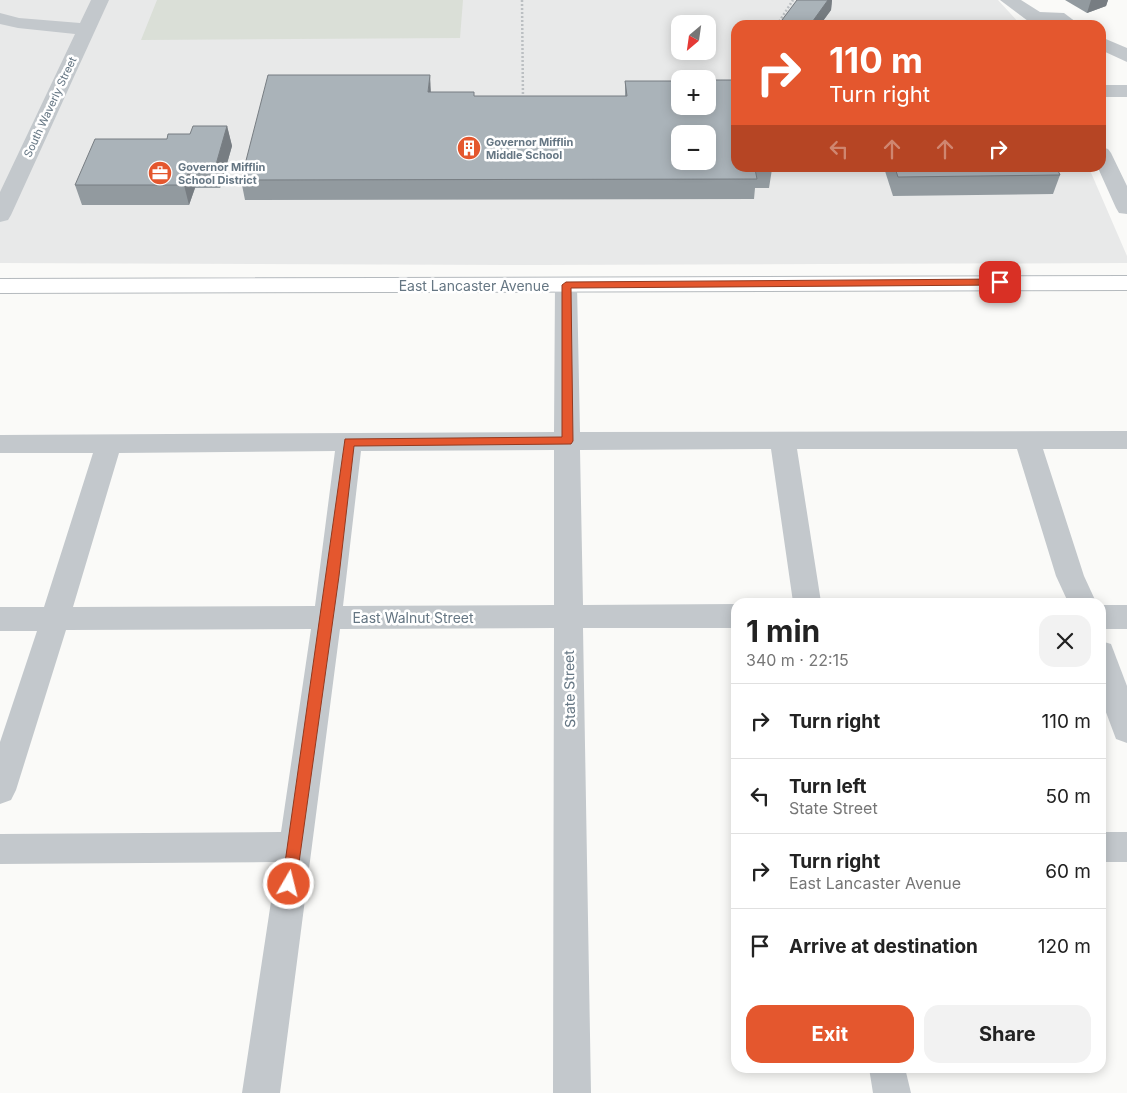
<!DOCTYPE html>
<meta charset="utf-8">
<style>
body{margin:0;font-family:Inter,sans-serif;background:#f2f2f2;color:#222;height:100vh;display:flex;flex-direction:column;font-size:19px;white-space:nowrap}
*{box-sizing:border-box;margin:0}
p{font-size:16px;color:#767676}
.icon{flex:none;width:28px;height:28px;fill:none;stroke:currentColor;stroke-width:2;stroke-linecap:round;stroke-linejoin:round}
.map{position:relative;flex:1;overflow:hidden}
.details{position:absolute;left:731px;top:598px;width:375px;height:475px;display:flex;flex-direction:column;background:#fff;border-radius:15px;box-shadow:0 2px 12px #0003}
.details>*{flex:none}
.banner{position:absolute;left:731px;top:20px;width:375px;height:152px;border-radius:15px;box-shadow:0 2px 12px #0003;background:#e4572e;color:#fff;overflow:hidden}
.needle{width:32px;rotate:209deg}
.buttons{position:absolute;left:671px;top:15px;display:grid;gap:10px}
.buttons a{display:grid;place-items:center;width:45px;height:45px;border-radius:10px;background:#fff;box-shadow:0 2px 12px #0003;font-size:25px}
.pin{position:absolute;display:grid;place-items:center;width:42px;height:42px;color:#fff;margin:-21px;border-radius:10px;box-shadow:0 2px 8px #0006}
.me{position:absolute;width:55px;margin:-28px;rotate:8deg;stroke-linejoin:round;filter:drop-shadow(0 0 4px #0008)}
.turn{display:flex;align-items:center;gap:18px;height:105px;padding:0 15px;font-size:22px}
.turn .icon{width:65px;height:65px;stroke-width:2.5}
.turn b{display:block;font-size:35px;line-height:42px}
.lanes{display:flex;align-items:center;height:48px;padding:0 15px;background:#0003;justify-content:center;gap:25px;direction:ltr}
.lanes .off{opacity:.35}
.round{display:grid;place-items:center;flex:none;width:52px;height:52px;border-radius:15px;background:#f2f2f2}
.summary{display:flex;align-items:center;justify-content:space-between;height:85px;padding:0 15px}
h1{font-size:30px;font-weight:700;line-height:38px}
.action{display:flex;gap:10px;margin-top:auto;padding:10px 15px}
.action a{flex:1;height:58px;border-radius:15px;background:#e4572e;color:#fff;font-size:20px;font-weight:700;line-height:58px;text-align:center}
.action a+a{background:#f2f2f2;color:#222}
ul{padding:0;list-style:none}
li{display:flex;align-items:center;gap:15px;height:75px;padding:0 15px;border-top:1px solid #e0e0e0}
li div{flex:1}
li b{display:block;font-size:19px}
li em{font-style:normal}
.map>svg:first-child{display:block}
.built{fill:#e8e9e9;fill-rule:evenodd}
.green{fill:#dadfd7}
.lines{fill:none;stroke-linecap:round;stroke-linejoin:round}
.major-casing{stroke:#b5babe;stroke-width:2}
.path{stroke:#bbbfc2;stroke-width:2.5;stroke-dasharray:2 2;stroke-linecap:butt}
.minor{fill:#c3c8cc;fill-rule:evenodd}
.major{fill:#fff;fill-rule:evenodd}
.wall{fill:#929a9f}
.shaded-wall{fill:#777d82}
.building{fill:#aab3b9;stroke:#777d82;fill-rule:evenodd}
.route{fill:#e4572e;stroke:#94391e}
.labels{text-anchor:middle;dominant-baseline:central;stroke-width:5;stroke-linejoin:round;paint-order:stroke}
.far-street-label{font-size:11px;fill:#657683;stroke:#fff}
.far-poi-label{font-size:11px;font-weight:bold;fill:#657683;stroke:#fff;text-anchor:start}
.street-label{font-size:14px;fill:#657683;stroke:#fff}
</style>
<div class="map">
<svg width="1127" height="1093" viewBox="0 0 1127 1093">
<rect width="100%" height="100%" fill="#fafaf8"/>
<path class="built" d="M0 0H998L1021 25H736V168H1089L1127 256V263L537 265 0 263ZM680 24H708V51H680ZM680 79H708V106H680ZM680 134H708V161H680Z"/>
<path class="green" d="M157 0H463L460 38 141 40Z"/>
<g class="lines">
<g class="major-casing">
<path id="major" d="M1127 276V290L0 293V279Z"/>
</g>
<g class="path">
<path d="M522 0 523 100"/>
<path d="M777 25 793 0"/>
</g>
<g class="minor">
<path d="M91 0H109L11 215 8 220 0 222V192L75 34 18 28 0 24V13L19 18 80 23Z"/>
<path d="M1000 0H1021L1040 12 1064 13 1080 25C1069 25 1058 22 1047 23L1048 25H1030L1028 21Z"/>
<path d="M1101 37 1127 48V62L1101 50Z"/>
<rect x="1101" y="85" width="26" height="12"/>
<path d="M1101 147 1108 149 1111 153 1127 186V214L1119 213 1116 208 1098 168H1101Z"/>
<path d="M566 278 574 280 577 285 580 432 1127 431V449H1043L1084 576 1096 602H1068L1056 576 1017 449H797L821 602H793L771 449 580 450 583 605 736 604V628H583L591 1093H553L554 628 340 629 280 1093H242L277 862 0 864V834L281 832 311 629 66 630 16 790 11 800 0 804V742L37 631H0V607H44L93 453H0V435L554 432 555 285 558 280ZM554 450V605L343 606 361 451ZM335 451 315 606 73 607 119 453Z"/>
<rect x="1101" y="605" width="26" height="24"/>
<path d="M1101 641 1111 644 1127 686V743L1116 739 1101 699Z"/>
<rect x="1101" y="832" width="26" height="30"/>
<path d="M869 1068H905L911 1093H873Z"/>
</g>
<use href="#major" class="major"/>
</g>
<g class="wall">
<path d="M797 0H832L831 10 820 25H781L782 20Z"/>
<path d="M1065 0H1108L1106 6 1087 13Z"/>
<path d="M625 81 772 169 769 188H755L754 199 245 200 241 180 431 92 474 96H625Z"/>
<path d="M227 126 232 146 220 188H195L189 205H82L75 185 167 139Z"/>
<path d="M884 168H1057L1060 175 1053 194 893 196Z"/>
</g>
<g class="shaded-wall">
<path d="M828 0H832L831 10 820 25H810Z"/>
<path d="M1091 0H1108L1106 6 1087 13Z"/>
<path d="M430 75 431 94 428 92Z"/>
<path d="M227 126 232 146 220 188 215 168Z"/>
<path d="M190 168 195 188 189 205 184 185Z"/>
</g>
<g class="building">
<path d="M797 0H828L810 25H801L782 20Z"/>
<path d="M268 75H430L428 92H474V96H627L625 81H680V106H708V80H736V168H772V169H755L757 179 241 180ZM680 134H708V161H680Z"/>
<path d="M193 126H227L215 168H190L184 185H75L95 139H167L168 134H190Z"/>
<path d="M895 168H1057L1060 175 898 177Z"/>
</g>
<path class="route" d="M1000 279 1003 280V285L571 288 573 441 571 444 354 446 339 576 296 884 294 889 289 891 284 889 282 884 345 439 562 437V285L566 282Z"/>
<defs>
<g id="building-disc" transform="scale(1.25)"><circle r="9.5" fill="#e4572e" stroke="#fff"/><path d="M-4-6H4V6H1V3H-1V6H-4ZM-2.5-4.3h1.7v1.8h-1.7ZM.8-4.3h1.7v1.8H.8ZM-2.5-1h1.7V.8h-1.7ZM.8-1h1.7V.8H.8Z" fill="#fff"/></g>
<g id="office-disc" transform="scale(1.25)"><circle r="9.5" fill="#e4572e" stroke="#fff"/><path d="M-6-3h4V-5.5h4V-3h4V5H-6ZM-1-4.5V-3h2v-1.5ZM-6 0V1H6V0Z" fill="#fff"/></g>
</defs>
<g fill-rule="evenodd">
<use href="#building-disc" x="469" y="148"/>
<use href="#office-disc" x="160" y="173"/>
</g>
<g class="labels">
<g class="far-street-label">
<text transform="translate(50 107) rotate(-65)">South Waverly Street</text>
</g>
<g class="far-poi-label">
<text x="486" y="142">Governor Mifflin<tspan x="486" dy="13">Middle School</tspan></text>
<text x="178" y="167">Governor Mifflin<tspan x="178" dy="13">School District</tspan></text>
</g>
<g class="street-label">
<text x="474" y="285">East Lancaster Avenue</text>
<text x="413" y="617">East Walnut Street</text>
<text transform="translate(569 689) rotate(-91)">State Street</text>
</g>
</g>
</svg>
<div class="buttons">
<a><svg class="needle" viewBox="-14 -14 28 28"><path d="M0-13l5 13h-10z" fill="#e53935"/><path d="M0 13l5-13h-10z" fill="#767676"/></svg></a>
<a>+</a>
<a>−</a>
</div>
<div class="pin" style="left:1000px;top:282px;background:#d93025"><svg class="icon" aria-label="arrive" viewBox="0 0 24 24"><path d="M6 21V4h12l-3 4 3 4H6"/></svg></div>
<svg class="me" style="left:289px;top:884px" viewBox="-20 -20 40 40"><circle r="17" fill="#e4572e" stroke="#fff" stroke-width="3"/><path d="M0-11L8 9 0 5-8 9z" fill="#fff"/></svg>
<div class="banner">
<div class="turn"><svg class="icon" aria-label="right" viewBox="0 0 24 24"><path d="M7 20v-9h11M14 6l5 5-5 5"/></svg><div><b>110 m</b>Turn right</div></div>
<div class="lanes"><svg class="icon off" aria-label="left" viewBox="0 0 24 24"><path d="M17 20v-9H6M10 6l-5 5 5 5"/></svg><svg class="icon off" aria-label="ahead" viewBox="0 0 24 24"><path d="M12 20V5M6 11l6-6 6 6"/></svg><svg class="icon off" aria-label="ahead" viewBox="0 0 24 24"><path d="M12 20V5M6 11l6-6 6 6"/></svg><svg class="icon" aria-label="right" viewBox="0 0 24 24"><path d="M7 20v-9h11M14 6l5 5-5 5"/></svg></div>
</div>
<section class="details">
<div class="summary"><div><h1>1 min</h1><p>340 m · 22:15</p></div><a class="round"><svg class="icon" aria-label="close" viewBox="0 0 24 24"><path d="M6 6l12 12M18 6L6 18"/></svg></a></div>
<ul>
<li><svg class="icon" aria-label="right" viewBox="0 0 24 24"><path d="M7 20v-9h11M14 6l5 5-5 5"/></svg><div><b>Turn right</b></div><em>110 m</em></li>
<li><svg class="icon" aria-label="left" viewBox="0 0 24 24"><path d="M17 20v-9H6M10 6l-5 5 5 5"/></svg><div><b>Turn left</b><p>State Street</p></div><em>50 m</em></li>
<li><svg class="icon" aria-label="right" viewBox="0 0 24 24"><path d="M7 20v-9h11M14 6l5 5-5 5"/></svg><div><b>Turn right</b><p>East Lancaster Avenue</p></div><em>60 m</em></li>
<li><svg class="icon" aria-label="arrive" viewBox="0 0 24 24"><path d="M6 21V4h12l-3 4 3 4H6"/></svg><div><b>Arrive at destination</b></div><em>120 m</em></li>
</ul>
<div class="action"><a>Exit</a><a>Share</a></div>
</section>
</div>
